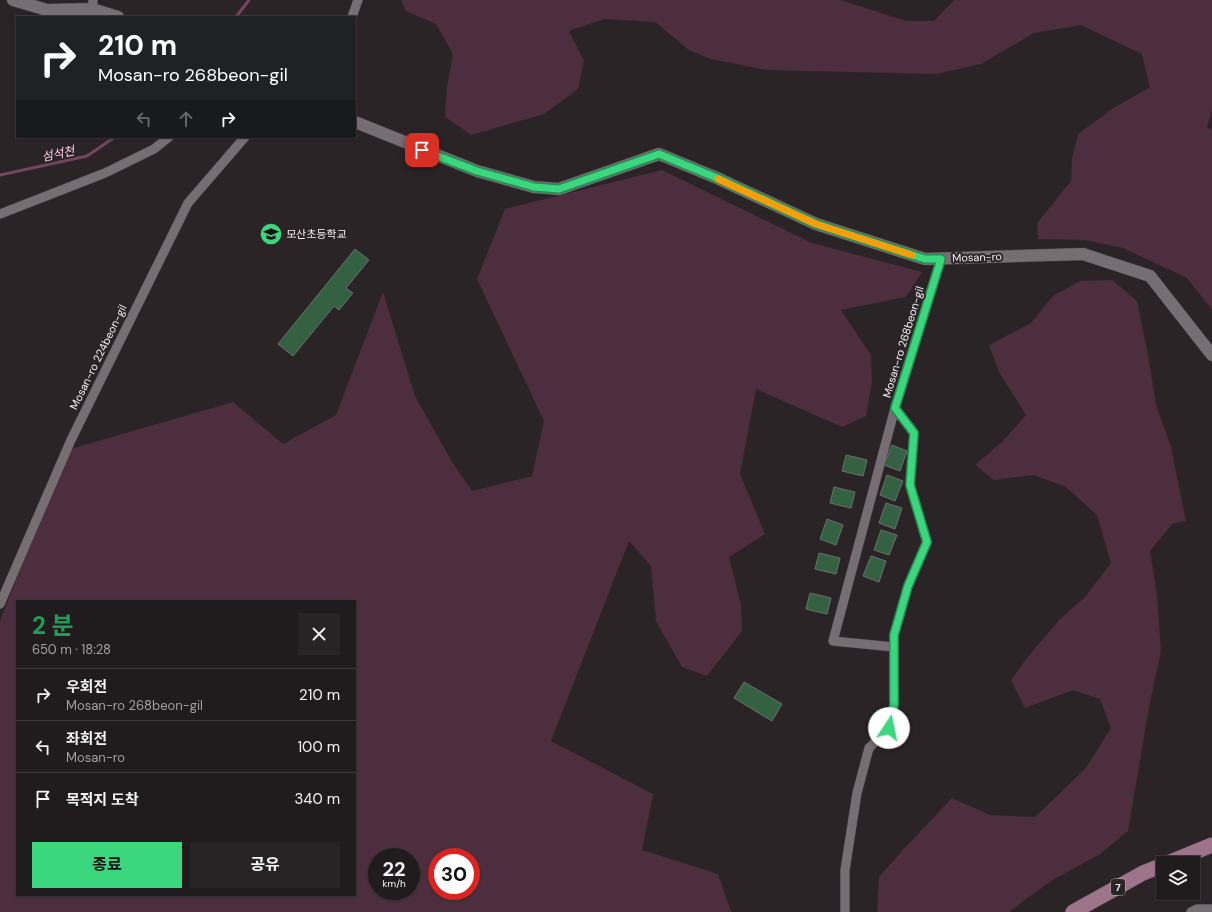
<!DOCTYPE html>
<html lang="ko">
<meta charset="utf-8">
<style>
body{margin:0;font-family:"DM Sans","Noto Sans KR",sans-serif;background:#282426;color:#f1f3f6;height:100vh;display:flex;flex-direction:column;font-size:15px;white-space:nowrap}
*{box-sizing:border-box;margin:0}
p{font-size:13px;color:#a2a1a4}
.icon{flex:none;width:22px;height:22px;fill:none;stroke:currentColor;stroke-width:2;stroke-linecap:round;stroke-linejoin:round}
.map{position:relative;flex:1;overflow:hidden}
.panel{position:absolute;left:16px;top:600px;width:340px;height:296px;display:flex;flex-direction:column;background:#201b1d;border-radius:0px;box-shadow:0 1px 3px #0004,0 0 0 1px #3d393b}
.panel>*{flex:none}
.banner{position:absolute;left:16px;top:16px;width:340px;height:122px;border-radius:0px;box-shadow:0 1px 3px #0004,0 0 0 1px #3d393b;background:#202124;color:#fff;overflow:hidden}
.buttons{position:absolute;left:1156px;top:856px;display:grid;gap:8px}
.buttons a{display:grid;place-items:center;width:44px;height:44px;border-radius:0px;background:#201b1d;box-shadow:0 1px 3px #0004,0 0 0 1px #3d393b;font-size:20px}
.speed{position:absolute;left:368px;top:848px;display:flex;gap:8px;font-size:20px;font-weight:700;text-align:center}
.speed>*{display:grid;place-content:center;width:52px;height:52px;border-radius:50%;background:#201b1d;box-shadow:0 1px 3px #0004,0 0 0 1px #3d393b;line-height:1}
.speed small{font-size:10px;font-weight:400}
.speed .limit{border:6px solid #d22;background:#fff;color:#111}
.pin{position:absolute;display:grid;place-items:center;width:34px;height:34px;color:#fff;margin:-17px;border-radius:8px;box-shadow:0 2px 6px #0006}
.me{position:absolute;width:44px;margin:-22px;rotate:11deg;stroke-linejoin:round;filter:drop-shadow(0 0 3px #0008)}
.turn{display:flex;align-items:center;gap:14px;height:84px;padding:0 16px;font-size:18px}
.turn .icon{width:52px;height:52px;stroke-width:2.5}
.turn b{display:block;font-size:28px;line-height:34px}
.lanes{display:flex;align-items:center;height:38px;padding:0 16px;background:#0003;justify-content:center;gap:20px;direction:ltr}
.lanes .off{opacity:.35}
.round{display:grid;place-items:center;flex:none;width:42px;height:42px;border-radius:0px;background:#282426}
.summary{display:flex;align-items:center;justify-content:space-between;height:68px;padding:0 16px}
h1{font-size:24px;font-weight:700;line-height:30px;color:#1e9e55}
.cta{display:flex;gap:8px;margin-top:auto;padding:8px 16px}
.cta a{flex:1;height:46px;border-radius:0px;background:#3bd77e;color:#111;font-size:16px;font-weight:700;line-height:46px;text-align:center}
.cta a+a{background:#282426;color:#f1f3f6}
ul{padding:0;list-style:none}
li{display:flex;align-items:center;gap:12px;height:52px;padding:0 16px;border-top:1px solid #3d393b}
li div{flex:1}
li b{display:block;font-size:15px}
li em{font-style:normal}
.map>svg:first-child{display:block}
.green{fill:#4c2e3e;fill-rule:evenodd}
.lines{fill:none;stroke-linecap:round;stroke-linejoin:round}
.stream{stroke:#73455e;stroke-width:3}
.building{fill:#336142;stroke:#6a716c}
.minor-casing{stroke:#453f42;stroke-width:10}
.tertiary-casing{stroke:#453f42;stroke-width:13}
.primary-casing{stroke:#453f42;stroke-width:16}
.minor{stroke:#766e72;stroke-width:9}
.tertiary{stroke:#766e72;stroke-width:12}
.primary{stroke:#9e748b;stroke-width:15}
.route-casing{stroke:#268c52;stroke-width:10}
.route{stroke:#3bd77e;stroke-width:7}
.slow{stroke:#f59e0b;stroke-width:7}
.labels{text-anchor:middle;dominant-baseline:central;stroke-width:4;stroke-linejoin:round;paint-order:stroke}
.shield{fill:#2b2427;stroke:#b8b3b6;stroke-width:1}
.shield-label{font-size:10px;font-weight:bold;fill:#f5f0f3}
.poi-label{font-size:11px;fill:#f5f0f3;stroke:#2b2427;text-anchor:start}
.street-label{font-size:11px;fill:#f5f0f3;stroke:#2b2427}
.water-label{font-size:12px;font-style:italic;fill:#fecfe7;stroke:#2b2427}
</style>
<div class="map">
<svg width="1212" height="912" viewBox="0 0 1212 912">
<rect width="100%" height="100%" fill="#2b2427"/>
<g class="green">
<path d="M401 0H841L906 21H934L954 0H1212V110L1207 127 1212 130V310L1187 278 1123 248 1086 240 1038 239 1037 223 1071 181 1072 159 1078 134 1112 109 1150 87 1142 54 1081 25 1034 33 981 64 936 74 767 70 711 59 689 50 655 22 604 19 569 31 584 61 578 89 544 114 471 135 445 117 447 87 453 54 436 24 406 11Z"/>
<path d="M662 170 812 243 922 272 906 297 841 310 871 355 872 382 866 416 842 427 756 389 740 474 765 534 729 557 741 605 742 631 707 676 682 667 656 621 651 566 629 541 551 741 653 794 642 850 718 874 731 912H0V621L67 450 233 402 283 444 336 415 383 292 415 396 452 462 472 491 532 476 544 421 477 279 505 209ZM17 601H355V895H17ZM377 857H411V891H377ZM437 857H471V891H437Z"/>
<path d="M1112 280 1137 301 1148 355 1156 405 1171 447 1186 521 1172 524 1150 551 1157 595 1161 651 1150 702 1128 831 1100 854 1051 881 1009 912H877L879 877 902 851 952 798 990 815 1035 817 1086 768 1111 728 1100 699 1073 690 1025 708 1011 680 1027 658 1060 619 1085 597 1111 563 1097 515 1066 487 1034 475 994 480 975 465 1003 441 1026 415 999 372 989 345 1031 323 1053 296 1080 281Z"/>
</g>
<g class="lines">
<g class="stream">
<path d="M236 17 249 0"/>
<path d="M0 175 87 156 115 137"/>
</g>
</g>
<g class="building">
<path d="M355 249 369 260 346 288 353 293 339 310 334 306 293 356 278 344Z"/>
<path d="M892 445 907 451 900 471 884 465Z"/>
<path d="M846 455 867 460 863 476 842 471Z"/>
<path d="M887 475 903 481 895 501 880 495Z"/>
<path d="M834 487 855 492 851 508 830 503Z"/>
<path d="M886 503 902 508 895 529 879 523Z"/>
<path d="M827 519 843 525 836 545 820 539Z"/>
<path d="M881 530 897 535 889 555 874 550Z"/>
<path d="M819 553 840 558 836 574 815 569Z"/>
<path d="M871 556 886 561 879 582 863 576Z"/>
<path d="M810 593 831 598 827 614 806 609Z"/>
<path d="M744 682 782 704 772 721 734 698Z"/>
</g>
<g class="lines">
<g class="minor-casing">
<g id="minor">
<path d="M92 9 93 0"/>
<path d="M352 17 358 0"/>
<path d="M0 214 105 173 154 149 169 137"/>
<path d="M0 604 71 440 188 203 245 137"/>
<path d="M894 647 833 641 895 408"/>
<path d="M845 912V870L857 793 869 748 889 728 894 705V635L908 586 927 542 910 485 914 433 895 408 941 259"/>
<path d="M1191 912 1197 909H1212"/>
</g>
</g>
<g class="tertiary-casing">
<g id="tertiary">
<path d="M13 0 47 10 92 9 118 17"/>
<path d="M355 122 477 171 534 187 559 189 659 154 717 178 816 224 925 259 1083 254 1150 276 1212 355"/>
</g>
</g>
<g class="primary-casing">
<g id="primary">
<path d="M1168 863 1212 845"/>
<path d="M1073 912 1143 873 1163 865"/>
</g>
</g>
<use href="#minor" class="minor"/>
<use href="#tertiary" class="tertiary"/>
<use href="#primary" class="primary"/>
</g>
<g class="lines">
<g class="route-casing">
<path id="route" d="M422 150 477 171 534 187 559 189 659 154 717 178 816 224 925 259H941L895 408 914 433 910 485 927 542 908 586 894 635V705L889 728"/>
</g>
<use href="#route" class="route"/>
<path class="slow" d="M718 179 816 224 912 255"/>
</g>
<defs>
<g id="school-disc" transform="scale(1.15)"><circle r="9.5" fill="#3bd77e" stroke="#2b2427"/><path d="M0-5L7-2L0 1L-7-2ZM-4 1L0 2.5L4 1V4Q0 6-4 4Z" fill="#111"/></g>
</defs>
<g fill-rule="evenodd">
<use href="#school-disc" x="271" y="234"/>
</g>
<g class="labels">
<rect class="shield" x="1111" y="879" width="14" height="16" rx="3"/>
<g class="shield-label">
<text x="1118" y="887">7</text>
</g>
<g class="poi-label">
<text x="286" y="234">모산초등학교</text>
</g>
<g class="street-label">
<text transform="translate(977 257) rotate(-2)">Mosan-ro</text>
<text transform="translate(903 342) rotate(-73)">Mosan-ro 268beon-gil</text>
<text transform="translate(98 357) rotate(-64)">Mosan-ro 224beon-gil</text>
</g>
<g class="water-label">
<text transform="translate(58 154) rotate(-12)">섬석천</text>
</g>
</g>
</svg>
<div class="buttons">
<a><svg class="icon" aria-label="layers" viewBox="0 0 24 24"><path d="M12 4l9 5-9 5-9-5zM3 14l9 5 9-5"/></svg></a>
</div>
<div class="speed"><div>22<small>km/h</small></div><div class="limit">30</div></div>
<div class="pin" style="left:422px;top:150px;background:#d93025"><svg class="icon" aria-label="arrive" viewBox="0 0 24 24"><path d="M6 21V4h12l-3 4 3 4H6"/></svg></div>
<svg class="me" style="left:889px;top:728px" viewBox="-20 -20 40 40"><circle r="19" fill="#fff"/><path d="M0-13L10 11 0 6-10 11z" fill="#3bd77e"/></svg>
<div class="banner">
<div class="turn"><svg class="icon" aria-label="right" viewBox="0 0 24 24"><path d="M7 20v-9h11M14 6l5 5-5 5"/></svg><div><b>210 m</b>Mosan-ro 268beon-gil</div></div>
<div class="lanes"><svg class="icon off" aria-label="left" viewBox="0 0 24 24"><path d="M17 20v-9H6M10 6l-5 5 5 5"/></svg><svg class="icon off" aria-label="ahead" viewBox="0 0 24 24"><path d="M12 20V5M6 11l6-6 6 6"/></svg><svg class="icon" aria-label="right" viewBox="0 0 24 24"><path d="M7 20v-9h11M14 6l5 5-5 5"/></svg></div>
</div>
<section class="panel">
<div class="summary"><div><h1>2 분</h1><p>650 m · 18:28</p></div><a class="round"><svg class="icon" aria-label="close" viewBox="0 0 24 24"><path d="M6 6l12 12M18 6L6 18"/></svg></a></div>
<ul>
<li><svg class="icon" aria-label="right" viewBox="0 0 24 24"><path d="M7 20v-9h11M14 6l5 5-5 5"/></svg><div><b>우회전</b><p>Mosan-ro 268beon-gil</p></div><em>210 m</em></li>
<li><svg class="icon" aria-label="left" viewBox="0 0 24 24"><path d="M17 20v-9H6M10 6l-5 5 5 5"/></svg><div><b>좌회전</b><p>Mosan-ro</p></div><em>100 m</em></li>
<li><svg class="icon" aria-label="arrive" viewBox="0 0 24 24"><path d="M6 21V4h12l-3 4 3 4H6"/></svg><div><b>목적지 도착</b></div><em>340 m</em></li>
</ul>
<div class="cta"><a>종료</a><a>공유</a></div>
</section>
</div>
